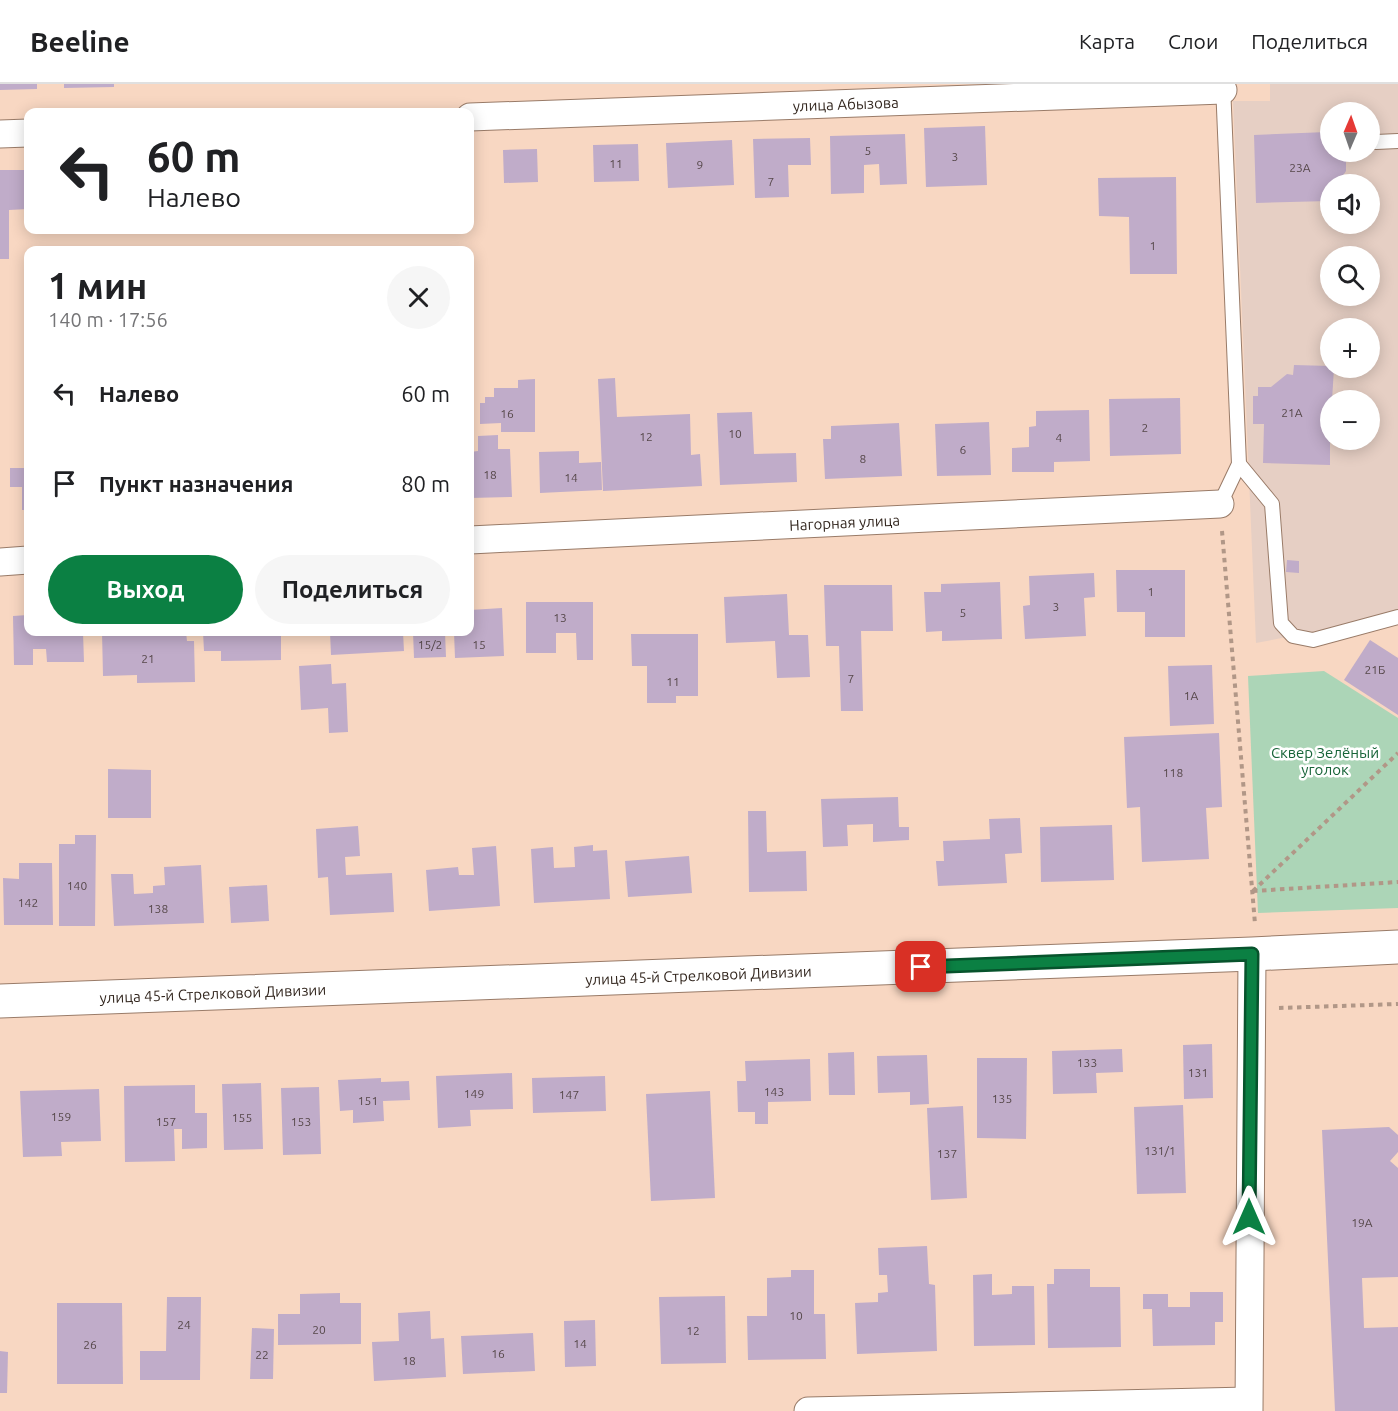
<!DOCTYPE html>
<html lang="ru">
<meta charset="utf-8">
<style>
body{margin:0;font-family:Ubuntu,sans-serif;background:#f6f6f6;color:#202124;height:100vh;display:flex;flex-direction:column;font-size:22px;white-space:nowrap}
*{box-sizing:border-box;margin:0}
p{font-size:20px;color:#757577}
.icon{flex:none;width:33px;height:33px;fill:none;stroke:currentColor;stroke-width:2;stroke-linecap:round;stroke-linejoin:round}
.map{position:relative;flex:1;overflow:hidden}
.side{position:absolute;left:24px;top:162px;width:450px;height:390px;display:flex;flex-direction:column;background:#fff;border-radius:12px;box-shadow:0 3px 15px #0003}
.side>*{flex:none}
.banner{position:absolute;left:24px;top:24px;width:450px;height:126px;border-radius:12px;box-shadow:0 3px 15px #0003;background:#fff;color:#202124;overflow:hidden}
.needle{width:39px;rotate:2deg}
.fabs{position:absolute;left:1320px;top:18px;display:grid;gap:12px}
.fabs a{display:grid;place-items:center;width:60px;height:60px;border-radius:50%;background:#fff;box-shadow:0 3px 15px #0003;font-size:30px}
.pin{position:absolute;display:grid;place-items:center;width:51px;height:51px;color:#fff;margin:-26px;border-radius:12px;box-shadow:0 3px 9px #0006}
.me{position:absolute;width:66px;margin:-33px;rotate:0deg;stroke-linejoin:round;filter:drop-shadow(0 0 4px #0008)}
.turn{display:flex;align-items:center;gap:21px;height:126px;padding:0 24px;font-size:27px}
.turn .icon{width:78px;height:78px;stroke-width:2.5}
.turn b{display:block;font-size:42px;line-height:51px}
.round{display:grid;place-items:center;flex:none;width:63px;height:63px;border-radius:32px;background:#f6f6f6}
.overview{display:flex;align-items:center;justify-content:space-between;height:102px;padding:0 24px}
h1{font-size:36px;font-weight:700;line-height:45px}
.action{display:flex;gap:12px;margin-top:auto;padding:12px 24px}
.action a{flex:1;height:69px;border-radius:36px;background:#0b8043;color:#fff;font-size:24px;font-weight:700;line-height:69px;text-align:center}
.action a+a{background:#f6f6f6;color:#202124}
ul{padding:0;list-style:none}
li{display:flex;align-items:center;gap:18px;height:90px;padding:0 24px}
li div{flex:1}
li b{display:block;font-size:22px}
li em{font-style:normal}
header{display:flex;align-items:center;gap:36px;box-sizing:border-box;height:84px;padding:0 30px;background:#fff;border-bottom:2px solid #e0e0e0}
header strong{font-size:28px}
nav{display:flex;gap:33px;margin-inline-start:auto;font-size:21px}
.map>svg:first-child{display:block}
.commercial{fill:#e6cfc4;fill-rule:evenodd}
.green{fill:#acd5b7}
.building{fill:#c0acc9}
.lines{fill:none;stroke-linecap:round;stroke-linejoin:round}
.lane-casing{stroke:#997b68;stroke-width:16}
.street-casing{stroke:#997b68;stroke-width:29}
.secondary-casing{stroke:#997b68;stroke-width:35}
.path{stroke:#b19787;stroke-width:4;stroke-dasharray:4.5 4.5;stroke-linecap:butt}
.lane{stroke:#fff;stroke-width:14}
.street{stroke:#fff;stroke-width:27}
.secondary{stroke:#fff;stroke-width:33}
.route-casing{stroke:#07532c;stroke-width:15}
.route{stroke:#0b8043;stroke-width:10}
.labels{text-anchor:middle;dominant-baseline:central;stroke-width:5;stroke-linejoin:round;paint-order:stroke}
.number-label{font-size:12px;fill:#56484a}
.street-label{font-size:15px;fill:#33271f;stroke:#fff}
.park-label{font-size:15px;fill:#176438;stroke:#fff}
</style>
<header>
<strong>Beeline</strong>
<nav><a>Карта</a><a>Слои</a><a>Поделиться</a></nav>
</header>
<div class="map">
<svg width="1398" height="1327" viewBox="0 0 1398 1327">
<rect width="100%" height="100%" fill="#f8d7c2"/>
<path class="commercial" d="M1270 0H1398V532L1256 559 1233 17H1270ZM1330 28H1370V68H1330ZM1330 100H1370V140H1330ZM1330 172H1370V212H1330ZM1330 244H1370V284H1330ZM1330 316H1370V356H1330Z"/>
<path class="green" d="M1324 587 1398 634V824L1258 829 1248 592Z"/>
<g class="building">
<path d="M0 0H37V5L0 6Z"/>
<path d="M64 0H114V3L64 4Z"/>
<path d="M985 42 987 101 926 103 924 44Z"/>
<path d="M1327 48 1328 62H1330V68H1342L1345 71 1346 79V87L1342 93 1328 101 1329 117 1256 119 1254 51Z"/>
<path d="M905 50 907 100 880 101 879 80 864 81V109L831 110 830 52Z"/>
<path d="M810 54 811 81H788L789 113 755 114 753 55Z"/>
<path d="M732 56 734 101 668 104 666 59Z"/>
<path d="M638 60 639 97 594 98 593 61Z"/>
<path d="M537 65 538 98 504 99 503 66Z"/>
<path d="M0 86H28V125L9 126V175H0Z"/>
<path d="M1176 93 1177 190H1130L1129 133 1099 132 1098 94Z"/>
<path d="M1294 281 1330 282V284H1334L1332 316H1330V381L1263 379 1264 340H1253V312H1258V303H1271L1287 290 1293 291Z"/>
<path d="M615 294 617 333 690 330 691 371 700 370 702 402 603 407 598 295Z"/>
<path d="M535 295V348H501V339L480 340V319H485V313H494V304H518V296Z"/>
<path d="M1180 314 1181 370 1110 372 1109 315Z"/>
<path d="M1089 326 1090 377 1054 378V388H1012V364L1029 363V343L1036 342V327Z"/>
<path d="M752 328 754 370 796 369 797 398 720 401 717 329Z"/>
<path d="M989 338 991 391 937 392 935 340Z"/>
<path d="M899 339 902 392 825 395 823 355H831V342Z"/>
<path d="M498 351V365H510L512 413 470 414V368L478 367V352Z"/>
<path d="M579 367V379L601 378 602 406 540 409 539 368Z"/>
<path d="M10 384H28V426H22V403H10Z"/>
<path d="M1287 476 1299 477V489L1286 488Z"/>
<path d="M1116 486H1185V553H1145V528H1117Z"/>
<path d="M1094 489 1095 513 1084 514 1086 552 1025 555 1023 522 1030 521 1029 492Z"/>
<path d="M1000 498 1002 555 942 557V547L926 548 924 508H941V500Z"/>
<path d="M824 501H892L893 547H861L863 627H841L839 562H826Z"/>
<path d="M787 510 789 551H808L810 593 777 594 775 557 726 559 724 513Z"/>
<path d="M526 518H593V576H577L576 549H556V569H526Z"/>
<path d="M502 524 504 572 455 574 454 548H470V526Z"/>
<path d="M28 531V548H83L84 578H47L46 565H33V581H14L13 532Z"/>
<path d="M102 548H186L187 557H194L195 598 137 599V591L103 592Z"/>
<path d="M203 548H281V576L221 577V567H204Z"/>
<path d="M330 548H403L404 567 331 571Z"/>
<path d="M413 548H445L446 573 414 574Z"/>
<path d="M631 550H698V612H676V619H647V582H632Z"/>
<path d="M1370 556 1398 574V631L1344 596Z"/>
<path d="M331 580 332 600 346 599 348 648 329 649 328 624 301 626 299 582Z"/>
<path d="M1212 581 1214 640 1170 642 1168 582Z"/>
<path d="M1219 649 1222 723 1206 724 1209 775 1142 778 1140 723 1127 724 1124 653Z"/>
<path d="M108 685 151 686V734H108Z"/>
<path d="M898 713 899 743H909V756L873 758V740L847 741 848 762 823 763 821 715Z"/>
<path d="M748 727H766L767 768 806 767 807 807 749 808Z"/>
<path d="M1020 734 1022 769 1005 770 1007 799 938 802 936 777H944L943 757 990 755 989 735Z"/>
<path d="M1112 741 1114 796 1041 798 1040 743Z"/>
<path d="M358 742 360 772 345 773 346 791 392 789 394 828 330 831 328 793 318 794 316 745Z"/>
<path d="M75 751H96L95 842H59V760H75Z"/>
<path d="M593 761V767L607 766 610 815 534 819 531 765 553 763 554 784 575 783 574 763Z"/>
<path d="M496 762 500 822 429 827 426 786 458 783 459 791H474L472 764Z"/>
<path d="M689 772 692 809 628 813 625 777Z"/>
<path d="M19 779H52L53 841H4L3 794 19 795Z"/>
<path d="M201 781 204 839 114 842 111 790H133L134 810 153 809V802L165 801 164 783Z"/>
<path d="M267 801 269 837 231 839 229 803Z"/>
<path d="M1212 960 1213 1014 1184 1015 1183 961Z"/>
<path d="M1122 965 1123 988 1096 989 1097 1009 1053 1010 1052 967Z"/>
<path d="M854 968 855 1011H829L828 969Z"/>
<path d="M927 971 929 1020 910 1021V1008L878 1009 877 972Z"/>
<path d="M977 974H1027L1026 1055 977 1054Z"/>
<path d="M810 975 811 1017 768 1018V1040H755V1028H738L737 997H746L745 977Z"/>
<path d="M512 989 513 1025 470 1026 471 1042 438 1044 436 992Z"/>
<path d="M605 992 606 1027 533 1029 532 994Z"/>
<path d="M381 994V998L409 997 410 1016 383 1017 384 1037 353 1039V1026L340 1027 338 996Z"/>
<path d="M261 999 263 1065 224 1066 222 1000Z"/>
<path d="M195 1001V1029H207V1064L182 1065V1045H174L175 1077 125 1078 124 1002Z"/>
<path d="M319 1003 321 1070 283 1071 281 1004Z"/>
<path d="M99 1005 101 1057 61 1058 62 1072 23 1073 20 1007Z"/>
<path d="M710 1007 715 1114 651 1117 646 1010Z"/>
<path d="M1183 1021 1186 1109 1137 1110 1134 1023Z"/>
<path d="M963 1022 967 1114 931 1116 927 1024Z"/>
<path d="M1389 1043 1398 1051V1068L1390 1077 1398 1084V1193L1362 1194 1364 1244 1398 1243V1327H1335L1322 1046Z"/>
<path d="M927 1162 929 1200 935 1201 937 1267 857 1270 855 1219 878 1218V1209L888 1208 887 1191H879L878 1164Z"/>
<path d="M1054 1185H1090V1203H1120L1121 1263 1048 1264 1047 1200H1054Z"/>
<path d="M791 1186H814V1230H825L826 1275 748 1276 747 1232H767V1194L791 1193Z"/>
<path d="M992 1190V1211L1012 1210V1202H1034L1035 1261 974 1262 973 1191Z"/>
<path d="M1190 1208H1223V1238H1215V1261L1153 1262 1152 1225H1143V1210H1168V1223H1190Z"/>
<path d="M340 1209V1219H361V1260L278 1261V1230H300V1210Z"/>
<path d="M725 1212 726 1279 661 1280 659 1213Z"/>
<path d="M167 1213H201L200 1296H140V1267H166Z"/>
<path d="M57 1219H122L123 1300H57Z"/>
<path d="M430 1227 431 1255 444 1254 446 1293 374 1297 372 1258 399 1257 398 1229Z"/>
<path d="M595 1236 596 1282 565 1283 564 1237Z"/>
<path d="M252 1244 274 1245 273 1295H250Z"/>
<path d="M533 1249 535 1287 463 1290 461 1252Z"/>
<path d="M0 1267 8 1268 7 1309H0Z"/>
</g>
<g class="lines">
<g class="lane-casing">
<g id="lane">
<path d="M1376 58 1398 57"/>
<path d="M1239 380 1272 420 1281 539 1293 552 1313 556 1398 533"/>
<path d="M1220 420 1239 380 1223 1"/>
</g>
</g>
<g class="street-casing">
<g id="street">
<path id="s1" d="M470 33 1223 6"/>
<path d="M0 50 28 49"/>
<path id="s2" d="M470 456 1220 420"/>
<path d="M0 478 28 476"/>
<path d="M808 1327 1248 1317"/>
<path d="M1249 1327 1252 870"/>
</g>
</g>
<g class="secondary-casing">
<g id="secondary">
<path id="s3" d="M0 917 1252 870 1398 863"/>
</g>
</g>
<g class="path">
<path d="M1222 447 1255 840"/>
<path d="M1253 807 1398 669"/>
<path d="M1253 807 1398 798"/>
<path d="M1279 924 1398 920"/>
</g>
<use href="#lane" class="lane"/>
<use href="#street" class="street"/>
<use href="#secondary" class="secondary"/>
</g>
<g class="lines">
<g class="route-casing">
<path id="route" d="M921 883 1252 870 1249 1133"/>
</g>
<use href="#route" class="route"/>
</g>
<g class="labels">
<g class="number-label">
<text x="868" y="66">5</text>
<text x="955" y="72">3</text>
<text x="616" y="79">11</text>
<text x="700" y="80">9</text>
<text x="1300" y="83">23А</text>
<text x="771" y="97">7</text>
<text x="1153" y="161">1</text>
<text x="1292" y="328">21А</text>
<text x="507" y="329">16</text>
<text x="1145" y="343">2</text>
<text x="735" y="349">10</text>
<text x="646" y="352">12</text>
<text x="1059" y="353">4</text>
<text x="963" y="365">6</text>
<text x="863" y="374">8</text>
<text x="490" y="390">18</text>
<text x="571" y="393">14</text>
<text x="1151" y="507">1</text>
<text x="1056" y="522">3</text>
<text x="963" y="528">5</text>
<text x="560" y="533">13</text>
<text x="430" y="560">15/2</text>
<text x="479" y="560">15</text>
<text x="148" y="574">21</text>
<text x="1375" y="585">21Б</text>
<text x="851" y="594">7</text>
<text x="673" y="597">11</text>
<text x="1191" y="611">1А</text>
<text x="1173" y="688">118</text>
<text x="77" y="801">140</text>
<text x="28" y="818">142</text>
<text x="158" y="824">138</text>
<text x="1087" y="978">133</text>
<text x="1198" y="988">131</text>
<text x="774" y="1007">143</text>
<text x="474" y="1009">149</text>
<text x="569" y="1010">147</text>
<text x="1002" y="1014">135</text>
<text x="368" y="1016">151</text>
<text x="61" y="1032">159</text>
<text x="242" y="1033">155</text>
<text x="166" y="1037">157</text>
<text x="301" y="1037">153</text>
<text x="1160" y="1066">131/1</text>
<text x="947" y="1069">137</text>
<text x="1362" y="1138">19А</text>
<text x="796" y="1231">10</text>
<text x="184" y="1240">24</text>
<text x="319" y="1245">20</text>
<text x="693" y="1246">12</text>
<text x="580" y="1259">14</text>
<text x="90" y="1260">26</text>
<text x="498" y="1269">16</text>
<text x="262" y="1270">22</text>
<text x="409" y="1276">18</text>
</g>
<g class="street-label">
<text stroke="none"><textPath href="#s1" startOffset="376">улица Абызова</textPath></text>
<text stroke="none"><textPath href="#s2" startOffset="375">Нагорная улица</textPath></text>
<text stroke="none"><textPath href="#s3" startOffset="699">улица 45-й Стрелковой Дивизии</textPath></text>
<text stroke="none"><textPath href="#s3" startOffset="213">улица 45-й Стрелковой Дивизии</textPath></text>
</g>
<g class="park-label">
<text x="1325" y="668">Сквер Зелёный<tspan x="1325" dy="17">уголок</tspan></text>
</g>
</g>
</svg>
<div class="fabs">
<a><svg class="needle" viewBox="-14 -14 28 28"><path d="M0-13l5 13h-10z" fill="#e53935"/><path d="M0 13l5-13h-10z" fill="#757577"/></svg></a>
<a><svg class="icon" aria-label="sound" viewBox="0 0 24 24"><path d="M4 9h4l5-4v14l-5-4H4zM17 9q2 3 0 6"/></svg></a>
<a><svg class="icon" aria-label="search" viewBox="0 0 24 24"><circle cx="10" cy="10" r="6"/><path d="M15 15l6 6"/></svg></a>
<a>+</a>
<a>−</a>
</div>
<div class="pin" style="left:921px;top:883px;background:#d93025"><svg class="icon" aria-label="arrive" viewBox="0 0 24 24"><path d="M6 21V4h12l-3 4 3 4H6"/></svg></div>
<svg class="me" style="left:1249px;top:1133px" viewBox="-20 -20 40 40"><path d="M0-17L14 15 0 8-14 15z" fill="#0b8043" stroke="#fff" stroke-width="4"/></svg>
<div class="banner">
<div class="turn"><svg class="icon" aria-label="left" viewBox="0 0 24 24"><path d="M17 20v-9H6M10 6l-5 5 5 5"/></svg><div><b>60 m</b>Налево</div></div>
</div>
<section class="side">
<div class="overview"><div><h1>1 мин</h1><p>140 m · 17:56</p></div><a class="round"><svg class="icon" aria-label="close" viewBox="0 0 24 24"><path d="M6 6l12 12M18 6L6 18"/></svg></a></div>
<ul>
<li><svg class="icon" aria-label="left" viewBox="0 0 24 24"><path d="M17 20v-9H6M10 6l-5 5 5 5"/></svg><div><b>Налево</b></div><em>60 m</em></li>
<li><svg class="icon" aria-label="arrive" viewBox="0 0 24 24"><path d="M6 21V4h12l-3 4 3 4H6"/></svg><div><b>Пункт назначения</b></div><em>80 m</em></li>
</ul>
<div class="action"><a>Выход</a><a>Поделиться</a></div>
</section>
</div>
